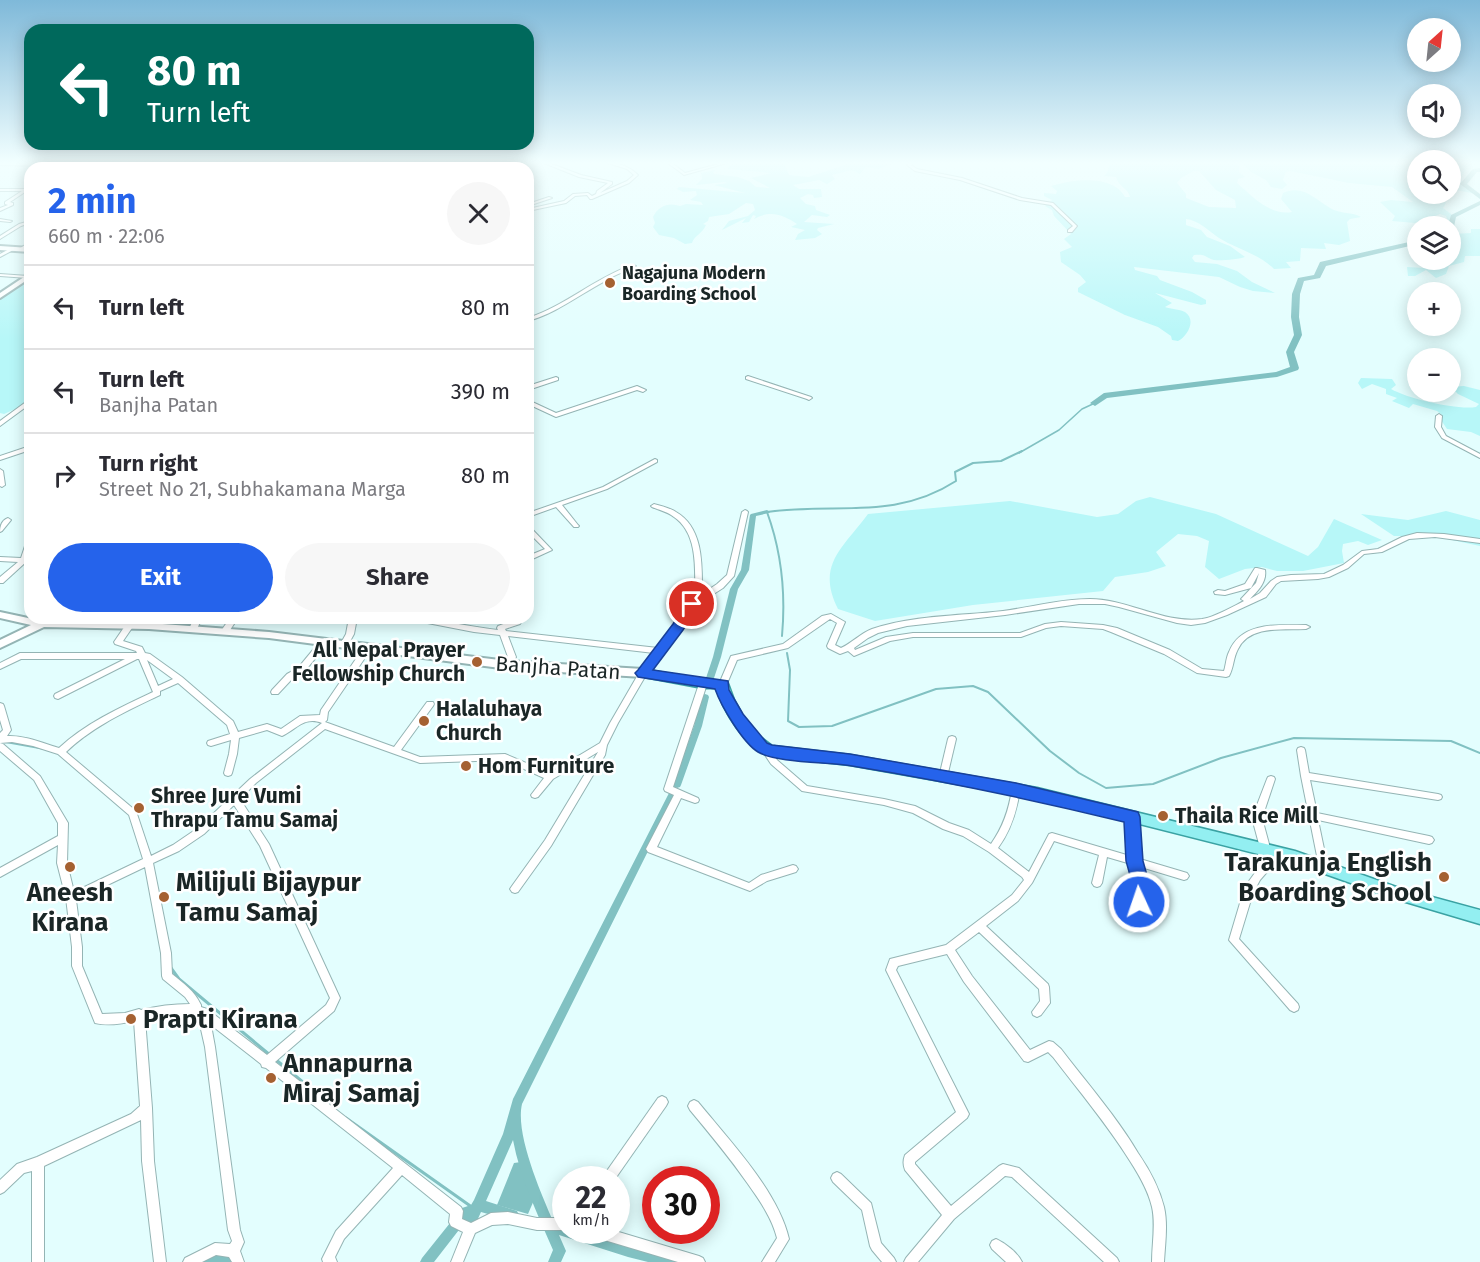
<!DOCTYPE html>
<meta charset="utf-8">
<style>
body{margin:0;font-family:"Fira Sans",sans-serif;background:#f7f7f7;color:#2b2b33;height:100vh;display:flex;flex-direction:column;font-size:22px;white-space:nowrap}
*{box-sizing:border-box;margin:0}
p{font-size:20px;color:#7c7c81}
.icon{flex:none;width:33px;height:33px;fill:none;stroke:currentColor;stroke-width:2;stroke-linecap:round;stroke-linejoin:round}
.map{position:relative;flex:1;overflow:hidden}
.sheet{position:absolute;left:24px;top:162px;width:510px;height:462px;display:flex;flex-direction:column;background:#fff;border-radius:18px;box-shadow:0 3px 15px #0003}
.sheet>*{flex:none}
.banner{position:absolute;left:24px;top:24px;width:510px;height:126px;border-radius:18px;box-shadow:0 3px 15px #0003;background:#00695c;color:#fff;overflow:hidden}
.needle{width:39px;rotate:27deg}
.fabs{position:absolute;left:1407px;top:18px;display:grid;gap:12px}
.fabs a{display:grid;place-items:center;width:54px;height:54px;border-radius:50%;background:#fff;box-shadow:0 3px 15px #0003;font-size:30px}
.speed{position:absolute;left:552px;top:1166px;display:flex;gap:12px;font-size:30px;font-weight:700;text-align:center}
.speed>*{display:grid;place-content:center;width:78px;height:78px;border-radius:50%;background:#fff;box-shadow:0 3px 15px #0003;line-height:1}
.speed small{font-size:15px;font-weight:400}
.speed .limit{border:9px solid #d22;background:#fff;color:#111}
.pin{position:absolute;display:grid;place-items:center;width:51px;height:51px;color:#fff;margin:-26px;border:3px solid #fff;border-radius:50%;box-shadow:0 2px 6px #0007}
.me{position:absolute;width:66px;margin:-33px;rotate:357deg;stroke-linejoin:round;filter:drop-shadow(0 0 4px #0008)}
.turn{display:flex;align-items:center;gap:21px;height:126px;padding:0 24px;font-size:27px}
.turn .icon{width:78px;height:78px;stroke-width:2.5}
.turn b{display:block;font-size:42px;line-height:51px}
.round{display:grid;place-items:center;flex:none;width:63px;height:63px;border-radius:32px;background:#f7f7f7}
.head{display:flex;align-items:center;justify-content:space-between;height:102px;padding:0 24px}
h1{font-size:36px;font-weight:700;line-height:45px;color:#2563eb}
.cta{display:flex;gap:12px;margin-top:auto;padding:12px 24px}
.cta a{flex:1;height:69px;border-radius:36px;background:#2563eb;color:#fff;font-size:24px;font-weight:700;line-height:69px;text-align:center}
.cta a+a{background:#f7f7f7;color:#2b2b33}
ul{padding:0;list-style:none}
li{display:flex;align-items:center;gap:18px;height:84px;padding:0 24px;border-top:2px solid #e1e1e2}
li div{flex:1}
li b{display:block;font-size:22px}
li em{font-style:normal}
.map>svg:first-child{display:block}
.green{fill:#b7f7f8;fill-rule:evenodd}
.water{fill:#81c1c2}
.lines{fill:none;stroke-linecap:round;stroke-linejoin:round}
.stream-far2{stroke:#81c1c2;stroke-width:1.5}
.stream-far1{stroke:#81c1c2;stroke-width:2}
.stream{stroke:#81c1c2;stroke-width:3}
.canal{fill:#81c1c2;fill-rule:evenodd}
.river{fill:#81c1c2;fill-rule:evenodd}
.street-casing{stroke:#94b4b4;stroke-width:2}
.secondary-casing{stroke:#94b4b4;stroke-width:4}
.primary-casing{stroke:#3aa2a3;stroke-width:3}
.street{fill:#fff;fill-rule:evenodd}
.secondary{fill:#fff;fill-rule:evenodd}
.primary{fill:#93eff1;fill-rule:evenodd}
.route{fill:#2563eb;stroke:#184099;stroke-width:1.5}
.poi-dot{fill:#a56132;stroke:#fff;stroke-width:2}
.labels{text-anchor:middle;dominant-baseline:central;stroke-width:5;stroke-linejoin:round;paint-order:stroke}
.far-poi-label{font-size:18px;font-weight:bold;fill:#1a2626;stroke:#fff;text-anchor:start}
.poi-label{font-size:21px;font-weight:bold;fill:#1a2626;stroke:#fff;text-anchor:start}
.street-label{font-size:21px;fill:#1a2626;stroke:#fff}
.near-poi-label{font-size:26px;font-weight:bold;fill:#1a2626;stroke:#fff;text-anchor:start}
</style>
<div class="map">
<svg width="1480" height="1262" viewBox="0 0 1480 1262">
<rect width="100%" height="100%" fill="#e3fefe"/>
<g class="green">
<path d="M734 163H784L789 175 808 177 848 164 894 163 879 169 866 167 860 174 852 170 832 175 835 179 827 184 819 180 793 185 799 189H821L822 197 814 198 813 195 808 194 800 198 806 204 815 206 816 210 830 215 827 217 812 215 804 222 834 224 818 228 817 230 822 234 815 238 795 240 798 234 805 230 791 227 797 224C782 214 770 210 754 219L756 216 753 215 749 222 742 223 746 218 722 230 729 221 748 216 755 210 753 204 746 203 729 214 709 217 708 221 703 224 706 225C703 233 694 236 692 243L685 244 674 238 659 235 653 227 655 223 653 217C658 206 669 202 680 206L686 204 703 205 701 202 690 200 697 195 696 191 683 192 677 189 679 187 745 193 714 185 727 183 724 182 696 185 702 179 701 173 715 170 713 173 715 174 738 177 749 181 756 187 770 188 751 178 771 173 728 169V167Z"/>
<path d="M1109 163H1232L1239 166V172L1245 177 1238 179 1237 183C1252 196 1270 216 1292 212L1281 199 1283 193C1303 184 1316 200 1330 208 1340 214 1353 212 1361 217L1350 219 1347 222 1350 241 1339 245 1324 243 1326 249 1301 248 1300 261 1286 262 1291 268 1274 269C1259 254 1237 249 1219 238 1209 231 1198 220 1186 219V225L1201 230 1207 237 1230 246 1245 257C1241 259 1220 261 1214 260 1205 258 1208 254 1194 255L1192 258 1195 262 1217 264 1237 271 1252 282 1275 293 1253 291 1240 287 1219 277 1134 267 1135 270 1157 276 1160 280 1192 292 1206 300V304L1201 305 1155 293 1172 303 1165 307C1171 309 1179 309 1185 312 1197 320 1187 337 1178 341L1172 340 1171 336 1158 327 1125 315 1078 292V288L1086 282 1080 275 1061 262 1060 252 1072 247 1064 239 1071 234 1054 216 1052 210 1045 206 1052 200 1044 196V193L1056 194 1057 191 1051 186C1072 179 1113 174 1125 197H1130C1129 189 1118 186 1116 177L1104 176 1108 171ZM1194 171H1199L1216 190 1235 200 1236 208 1209 207 1186 198V194L1177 183 1181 178Z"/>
<path d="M1242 163H1417L1418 194H1439L1446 203 1443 208 1451 214 1455 227 1450 226 1446 216 1440 214 1415 223 1392 221 1395 216 1380 202 1391 200 1413 202 1392 187 1349 183 1290 171 1286 172 1283 180 1287 185 1282 189 1271 187 1266 180 1251 172Z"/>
<path d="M1451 163H1480L1468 166 1460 179 1476 194 1451 189Z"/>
<path d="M1471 229H1480V256H1465L1464 262 1449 266 1446 274 1436 278 1426 270 1415 276H1408L1407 267 1424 268 1432 263 1429 260H1450L1451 234 1471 233Z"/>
<path d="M30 278V396L22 406 4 414 0 413V298Z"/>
<path d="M1361 378 1392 379 1396 385 1391 389C1409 399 1456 410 1476 407L1479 404 1458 394 1451 387 1464 386 1480 390V436L1471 432 1447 429 1441 420 1442 415 1437 411 1413 404 1409 408 1392 401 1397 398 1386 394V389L1372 384 1362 389 1358 383Z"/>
<path d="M1150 497 1216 514 1308 556 1318 547 1334 519 1382 540 1368 545 1358 541 1343 544 1342 551 1344 563 1303 571H1277L1262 567 1245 569 1219 579 1205 567 1209 541 1197 536 1178 534 1156 552 1166 566 1148 572 1115 577 1103 591 973 605 875 621 838 609C816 565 842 549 868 514L1010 501 1097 517 1118 514 1136 501Z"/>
<path d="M1446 511 1480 520V546L1433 536H1394L1361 514 1408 520Z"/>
</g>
<path class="water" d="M521 1162 534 1200 528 1214 497 1205 514 1163Z"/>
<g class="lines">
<path class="stream-far2" d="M1019 453 1059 430 1082 409 1095 403"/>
<g class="stream-far1">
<path d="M782 636C786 592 782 553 767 512 836 502 894 521 956 481L955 472 973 463 1001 461 1022 451"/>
<path d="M787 653 790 670 788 721 799 727 832 726 936 689 973 686 988 692 1050 751 1079 773 1106 788 1153 784 1221 758 1294 738 1451 741 1480 753"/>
<path d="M0 741 45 749"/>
</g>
<g class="stream">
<path d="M171 968 179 979 270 1055"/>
<path d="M275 1059 333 1107"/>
<path d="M346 1118 476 1210"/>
</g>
<g class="canal">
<path d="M767 510 770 512 769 513 756 516 749 570 738 589 721 657 713 681 709 684 706 683 705 681 713 657 730 589 741 570 750 515 751 514Z"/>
<path d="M705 694 708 695 709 697 702 726 681 785 680 787 677 788 674 787 673 785 694 726 701 697 702 695Z"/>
<path d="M672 792 675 793 676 795 522 1104C515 1134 541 1193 553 1221L566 1225V1230H582L628 1245 674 1256 678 1258 680 1262H648L628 1257 559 1235 566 1251 561 1262H548L553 1250C538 1215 520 1178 513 1140L486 1201 517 1211 519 1215 517 1219 513 1221 481 1212 471 1234 467 1236 463 1234 461 1230 462 1226 434 1262H420L422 1258 462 1208 471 1205 474 1200 503 1134 513 1099 668 795 669 793Z"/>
<path d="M208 1253C218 1253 229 1251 233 1262H199L201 1258Z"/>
</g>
<g class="river">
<path d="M1480 168V172H1477L1467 184 1480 194V199L1460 184 1473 169Z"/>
<path d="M1480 201V205L1456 217 1453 231 1450 233V226H1448L1451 215Z"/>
<path d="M1418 240V244L1326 266 1320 278 1304 281 1300 294 1299 317 1302 335 1294 352 1299 368 1298 370 1277 377 1107 398 1095 406 1090 403 1104 393 1276 372 1290 367 1286 352 1294 335 1291 317 1292 294 1298 278 1314 275 1320 262Z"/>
</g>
<g class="street-casing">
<g id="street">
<path d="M0 163 22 164 33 163 31 164 148 167 150 168 0 165Z"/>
<path d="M188 163H192L185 168H181Z"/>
<path d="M207 163H231L235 164 230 168H226L229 165 209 164Z"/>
<path d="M281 163H307L305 164H284L273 168H267Z"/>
<path d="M468 163H475L451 168H442Z"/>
<path d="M500 163H505L494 168H489Z"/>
<path d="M544 163H549L581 175 612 182V184L600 193 627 181 634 175 627 169 608 163C620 163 630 167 638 175L629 183 592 199H590L587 195 575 196 566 203 528 211V209L564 201 573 194 588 193 592 196 596 194 597 191 608 183 579 177Z"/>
<path d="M668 163H672L685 173 722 163H727L684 175Z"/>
<path d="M910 163H914L911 165 917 169 962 178 1022 198 1053 203 1077 226 1072 232H1068V230L1073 226 1051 205 1020 200 960 180 915 171 907 165Z"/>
<path d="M375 166 376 168H349L351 167Z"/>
<path d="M0 189H26L28 190 10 202 13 203V205L0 211V208L8 205 5 204V202L22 191H0Z"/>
<path d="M549 197 552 198 528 206V204Z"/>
<path d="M0 219 12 221 10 222 0 221Z"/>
<path d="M30 221V223L21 226 0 239V236L19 224Z"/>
<path d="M28 243H30V246L23 250 19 249Z"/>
<path d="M13 247 17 248 0 257V254Z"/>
<path d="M632 265 636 266C627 271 616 274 607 280 580 294 557 313 528 321V318C565 306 595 278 632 265Z"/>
<path d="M0 274 28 276 30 277 28 278 0 276Z"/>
<path d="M748 376 811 397 812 398 809 400 807 399 746 379V377Z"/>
<path d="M556 377 558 378V380L528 390V386Z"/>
<path d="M637 386 646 390 643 392 637 390 556 417 528 404V400L556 413Z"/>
<path d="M30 399V404L0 426V421Z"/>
<path d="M1439 414 1442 416 1441 427 1446 436 1480 454V458L1442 438 1435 427 1436 416Z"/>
<path d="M30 446V450L0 460V456Z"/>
<path d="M655 459 657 460V462L607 489 562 505 578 525 579 526 578 527H574L556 507 528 517V513L603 487Z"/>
<path d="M0 469 3 471 5 485 2 487 0 486Z"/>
<path d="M654 504C661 506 670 508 676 512 704 528 702 566 702 594L717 584 727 575 742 512 745 510 747 511 748 512 734 576 723 588 695 606 681 629 646 675 618 723 607 745 605 755 551 846 518 892 515 893 512 892 510 889 512 886 545 840 598 752 553 779 538 797 535 798 532 797 531 795 544 778 504 760 420 763 325 729 256 783 240 799 269 844 340 998 334 1011 275 1062 461 1207 463 1211 462 1219 471 1223 491 1213 508 1212 537 1218H566V1230H537L508 1224 492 1225 475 1233 463 1262H451L463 1232 451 1226 449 1222 450 1214 402 1175 344 1239 335 1257 337 1262H323L322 1259 336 1231 393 1168 266 1068 262 1067 261 1064 211 1025 215 1047 240 1230 244 1242 240 1251 244 1262H232L229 1257 216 1255 202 1262H183L185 1258 215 1243 230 1244 232 1241 228 1230 205 1047 198 1016C180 1012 163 1014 145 1019L152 1108 154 1161 166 1262H154L142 1161 141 1120 44 1166V1262H32V1171L24 1173 4 1192 0 1194V1180L17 1164 37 1157 131 1114 140 1106 134 1021C121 1024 108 1026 95 1023L72 966V947L66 898 57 863 58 845 0 877V868L58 836V823L34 780 0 751V733L3 730 0 720V703L3 704 4 706 11 730 7 736C24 735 43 743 59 748 86 723 119 708 153 692L139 659H137L58 699 55 698 54 696 55 694 125 659H21L0 669V663L20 653H137L136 651 115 644 114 642 127 623H133L134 625 123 641 142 647 145 653 150 654 182 677 233 721 238 732 267 724 281 729 300 716 320 715 321 710 364 647 367 646 371 649 328 712 327 720 325 722 394 747 427 702H433L434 704 433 706 401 750 420 757 505 754 550 773 600 743 610 723 639 673 654 653 508 636 516 657 511 667 508 668 504 665 508 657 500 635 474 632 412 620 408 618C438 618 468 627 498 630L497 628 498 626 514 620 515 618H523L520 624 505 629 506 631 658 648 675 626 689 602 695 599C695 572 699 534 674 517 668 512 659 510 652 507L651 506ZM147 660 173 679 158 686ZM178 683 227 725 230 734 208 741 207 743 208 745 211 746 231 740 229 754 224 773 225 775 228 776 231 775 232 773 237 754 239 738 267 730 282 736C297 729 304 716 322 723L250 779 198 828 173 845 151 856 136 811 66 752C93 726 127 711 160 695V691ZM12 742 33 746 58 754 129 815 143 859 74 892 67 863 68 823 40 776 3 744 0 743ZM234 805 260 846 330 998 326 1005 267 1055 207 1009 201 1007V1005C194 990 184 984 172 974L171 953 153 863 179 851 204 834ZM145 867 161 953 162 976 163 979 185 997 190 1004C173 1004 157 1006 141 1010L139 1009 125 1013 102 1014 82 966V947L76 900Z"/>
<path d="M8 518 11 520 2 531 0 532C0 526 2 520 8 518Z"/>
<path d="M528 526 530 527 552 550 528 561V556L545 549 528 532Z"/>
<path d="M1417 533 1444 534 1480 539V543L1435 537 1409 539 1382 552 1364 554 1348 568 1329 577 1318 579 1281 581 1276 584 1266 597 1227 615 1205 623 1191 625 1177 623 1119 607 1105 604H1079L1005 615 907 626 878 633 868 638 854 648 855 650 886 637 913 633H1020L1045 624 1061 622 1103 625 1117 628 1170 650 1202 669 1224 671C1226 665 1226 658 1229 652 1241 621 1279 625 1306 625L1310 627 1306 629C1283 630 1250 625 1238 649 1233 658 1234 667 1229 676L1226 677 1197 673 1164 654 1111 632 1103 629 1061 626 1046 628 1021 637H913L890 641 854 656 848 651 840 654 828 648 827 646 837 623 830 619 788 648 737 660 726 686H720L719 684 731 656 783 644 822 616 831 614 845 622 835 645 841 648C852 643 861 633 872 629 914 615 960 616 1003 611 1032 607 1061 599 1090 599 1128 599 1163 624 1202 619 1215 617 1232 607 1244 601L1241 599 1256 583 1259 573 1251 588 1225 595 1215 594 1214 592 1218 590 1225 591 1245 584 1255 568H1257L1265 570C1267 582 1258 591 1250 599L1260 593 1271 581 1277 577 1291 575 1324 574 1343 565 1362 551 1378 549 1402 537Z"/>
<path d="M30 538V549L28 553H30V562H26L3 583H0V577L18 562 0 561V557L21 558 27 540Z"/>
<path d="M194 618H202L196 631H193L189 629Z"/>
<path d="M230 618H238L228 633H222L221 631Z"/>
<path d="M349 618H357L354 634 348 645 345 646 341 643 346 634Z"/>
<path d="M325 638 329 641 328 643 304 672 293 678 278 694H272L271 692 272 690 287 674 298 668 322 639Z"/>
<path d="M703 681 707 684 673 787 698 798 699 800 698 802 695 803 681 798 657 847 749 883 761 875 793 865 796 866 798 869 796 872 767 881 750 891 648 852 646 849 674 795 665 791 664 789 699 684Z"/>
<path d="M952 736 955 737 956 739 947 777 946 779 943 780 940 779 939 777 948 739 949 737Z"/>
<path d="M765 746 768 747 777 760 807 786 884 799 915 806 949 823 969 830 991 844C1003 827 1009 810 1012 789L1013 787 1016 786 1019 787 1020 789C1017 811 1011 830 998 848L1029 872 1049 834 1052 833 1130 856 1127 817 1129 814 1132 813 1135 814 1137 817 1140 859 1187 873 1189 876 1187 879 1184 880 1141 867 1146 886 1142 918 1140 921 1137 922 1134 921 1132 918 1136 886 1131 864 1107 857 1102 883 1100 886 1097 887 1094 886 1092 883 1099 855 1054 841 1032 883 1018 901 986 926 1048 984 1049 987 1050 1003 1041 1015 1037 1017 1033 1015 1032 1012 1040 1001 1039 989 979 932 955 950 972 976 1030 1050 1049 1041 1053 1042 1061 1049C1087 1083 1116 1116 1138 1153 1149 1169 1159 1187 1164 1207 1168 1224 1165 1244 1164 1262H1152C1152 1244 1156 1224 1152 1207 1148 1190 1139 1175 1130 1161 1107 1124 1079 1091 1053 1057L1048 1052 1028 1062 1024 1061 964 982 947 954 898 966 896 970 969 1114 967 1118 915 1162V1164L951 1206 999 1166 1003 1164 1019 1168 1117 1258 1119 1262H1104L1012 1177 1005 1176 954 1219 918 1262H904L906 1258 942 1215 905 1170C903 1165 903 1160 905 1155L956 1112 886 970 890 959 946 945 1012 895 1024 880 1022 877 989 852 963 836 943 829 913 813 884 805 802 791 771 764 761 749 762 747Z"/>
<path d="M1301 747 1304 748 1305 750 1309 773 1438 794 1441 795 1442 797 1441 799 1438 800 1310 780 1317 813 1429 836 1432 837 1434 840 1432 843 1429 844 1318 820 1328 868 1326 871 1323 872 1320 871 1301 776 1297 750 1298 748Z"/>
<path d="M1271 776 1274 777 1275 779 1262 818 1269 844 1267 872 1260 880 1253 893 1239 939 1298 1004 1299 1007 1298 1010 1294 1012 1290 1010 1229 940 1243 893 1249 881 1257 870 1259 844 1252 818 1267 779 1268 777Z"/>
<path d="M662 1096 666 1098 668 1102 666 1106 615 1179H602L604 1175 658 1098Z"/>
<path d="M694 1100 698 1102C729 1140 778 1191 789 1239L775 1262H762L777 1238C772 1218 760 1201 748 1184 730 1158 710 1134 690 1110L688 1106 690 1102Z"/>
<path d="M837 1172 841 1174 871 1203 881 1243 894 1258 896 1262H882L872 1250 870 1246 862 1210 833 1182 831 1178 833 1174Z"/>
<path d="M585 1230H612L699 1256 703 1258 705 1262H678L591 1236 587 1234Z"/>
<path d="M996 1239C1005 1243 1018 1253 1022 1262H1006L992 1249 990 1245 992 1241Z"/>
</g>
</g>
<g class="secondary-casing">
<g id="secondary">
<path d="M0 246 30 248V252L0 250Z"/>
<path d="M30 273V278L0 298V293Z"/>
<path d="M0 612 42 621 149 623 269 632 508 661 643 669 648 673 643 677 508 669 269 638 149 629 44 627 0 648V640L31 625 0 618Z"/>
</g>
</g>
<g class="primary-casing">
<path id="primary" d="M643 669 703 680 727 681 734 700 744 718 760 737 772 746 850 755 1037 788 1295 851 1399 888 1480 910V924L1399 900 1294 863 1037 798 850 765 769 756C747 749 722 710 717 688H703L639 676 637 673 639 670Z"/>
</g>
<use href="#street" class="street"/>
<use href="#secondary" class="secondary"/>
<use href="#primary" class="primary"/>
</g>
<linearGradient id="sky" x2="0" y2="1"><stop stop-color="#7fb9d9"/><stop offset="0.48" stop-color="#f2ffff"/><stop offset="1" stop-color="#f2ffff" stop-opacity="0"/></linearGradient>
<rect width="1480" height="339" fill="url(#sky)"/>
<path class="route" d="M692 600 699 604 683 630 653 670 728 681 729 690 743 714 767 743 772 745 850 754 1016 783 1138 812 1140 817 1143 861 1150 886 1145 907 1139 909 1133 907 1130 902 1133 886 1126 861 1124 822C1034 800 944 781 852 766 829 762 777 763 758 752 743 743 721 706 715 689L638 677 635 673 638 670 673 624 687 601Z"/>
<g class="poi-dot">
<circle cx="610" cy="283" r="6"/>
<circle cx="477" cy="662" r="6"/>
<circle cx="424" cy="721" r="6"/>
<circle cx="466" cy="766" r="6"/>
<circle cx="139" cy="808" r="6"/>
<circle cx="1163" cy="816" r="6"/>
<circle cx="70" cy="867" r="6"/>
<circle cx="1444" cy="877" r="6"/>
<circle cx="164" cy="897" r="6"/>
<circle cx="131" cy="1019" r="6"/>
<circle cx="271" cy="1078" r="6"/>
</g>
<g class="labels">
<g class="far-poi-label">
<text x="622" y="273">Nagajuna Modern<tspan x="622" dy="21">Boarding School</tspan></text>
</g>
<g class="poi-label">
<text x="465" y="650" text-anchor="end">All Nepal Prayer<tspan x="465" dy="24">Fellowship Church</tspan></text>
<text x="436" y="709">Halaluhaya<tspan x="436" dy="24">Church</tspan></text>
<text x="478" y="766">Hom Furniture</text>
<text x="151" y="796">Shree Jure Vumi<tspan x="151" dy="24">Thrapu Tamu Samaj</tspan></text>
<text x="1175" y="816">Thaila Rice Mill</text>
</g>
<g class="street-label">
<text transform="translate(558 668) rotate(4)">Banjha Patan</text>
</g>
<g class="near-poi-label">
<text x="1432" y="862" text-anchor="end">Tarakunja English<tspan x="1432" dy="30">Boarding School</tspan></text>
<text x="176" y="882">Milijuli Bijaypur<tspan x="176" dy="30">Tamu Samaj</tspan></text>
<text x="70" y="892" text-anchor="middle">Aneesh<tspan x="70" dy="30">Kirana</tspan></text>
<text x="143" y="1019">Prapti Kirana</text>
<text x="283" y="1063">Annapurna<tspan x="283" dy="30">Miraj Samaj</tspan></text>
</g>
</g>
</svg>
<div class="fabs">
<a><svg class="needle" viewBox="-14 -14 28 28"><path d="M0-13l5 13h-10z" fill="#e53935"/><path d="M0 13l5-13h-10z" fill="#7c7c81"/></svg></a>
<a><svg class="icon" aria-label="sound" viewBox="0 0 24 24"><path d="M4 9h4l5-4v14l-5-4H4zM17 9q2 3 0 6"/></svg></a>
<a><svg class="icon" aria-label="search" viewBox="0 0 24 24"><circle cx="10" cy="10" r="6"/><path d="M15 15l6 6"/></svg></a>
<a><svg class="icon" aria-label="layers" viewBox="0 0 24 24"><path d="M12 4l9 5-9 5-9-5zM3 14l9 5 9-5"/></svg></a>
<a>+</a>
<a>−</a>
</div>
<div class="speed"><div>22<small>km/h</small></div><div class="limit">30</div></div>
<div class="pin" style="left:692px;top:604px;background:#d93025"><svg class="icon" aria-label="arrive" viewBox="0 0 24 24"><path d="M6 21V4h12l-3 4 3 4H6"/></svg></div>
<svg class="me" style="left:1139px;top:902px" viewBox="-20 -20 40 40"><circle r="17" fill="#2563eb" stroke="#fff" stroke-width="3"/><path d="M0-11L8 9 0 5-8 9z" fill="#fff"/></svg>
<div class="banner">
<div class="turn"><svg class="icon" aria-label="left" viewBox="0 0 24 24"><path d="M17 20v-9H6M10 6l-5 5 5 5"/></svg><div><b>80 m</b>Turn left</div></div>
</div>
<section class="sheet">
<div class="head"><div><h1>2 min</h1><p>660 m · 22:06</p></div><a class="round"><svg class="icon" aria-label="close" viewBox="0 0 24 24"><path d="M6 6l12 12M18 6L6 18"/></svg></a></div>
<ul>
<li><svg class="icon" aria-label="left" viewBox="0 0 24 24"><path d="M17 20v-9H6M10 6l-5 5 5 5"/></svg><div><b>Turn left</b></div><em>80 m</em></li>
<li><svg class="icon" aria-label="left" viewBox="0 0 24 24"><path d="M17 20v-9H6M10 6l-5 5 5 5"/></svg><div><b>Turn left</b><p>Banjha Patan</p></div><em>390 m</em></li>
<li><svg class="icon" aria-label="right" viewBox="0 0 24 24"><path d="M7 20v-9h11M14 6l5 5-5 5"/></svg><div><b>Turn right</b><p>Street No 21, Subhakamana Marga</p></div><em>80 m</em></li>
</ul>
<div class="cta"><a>Exit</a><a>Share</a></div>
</section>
</div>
